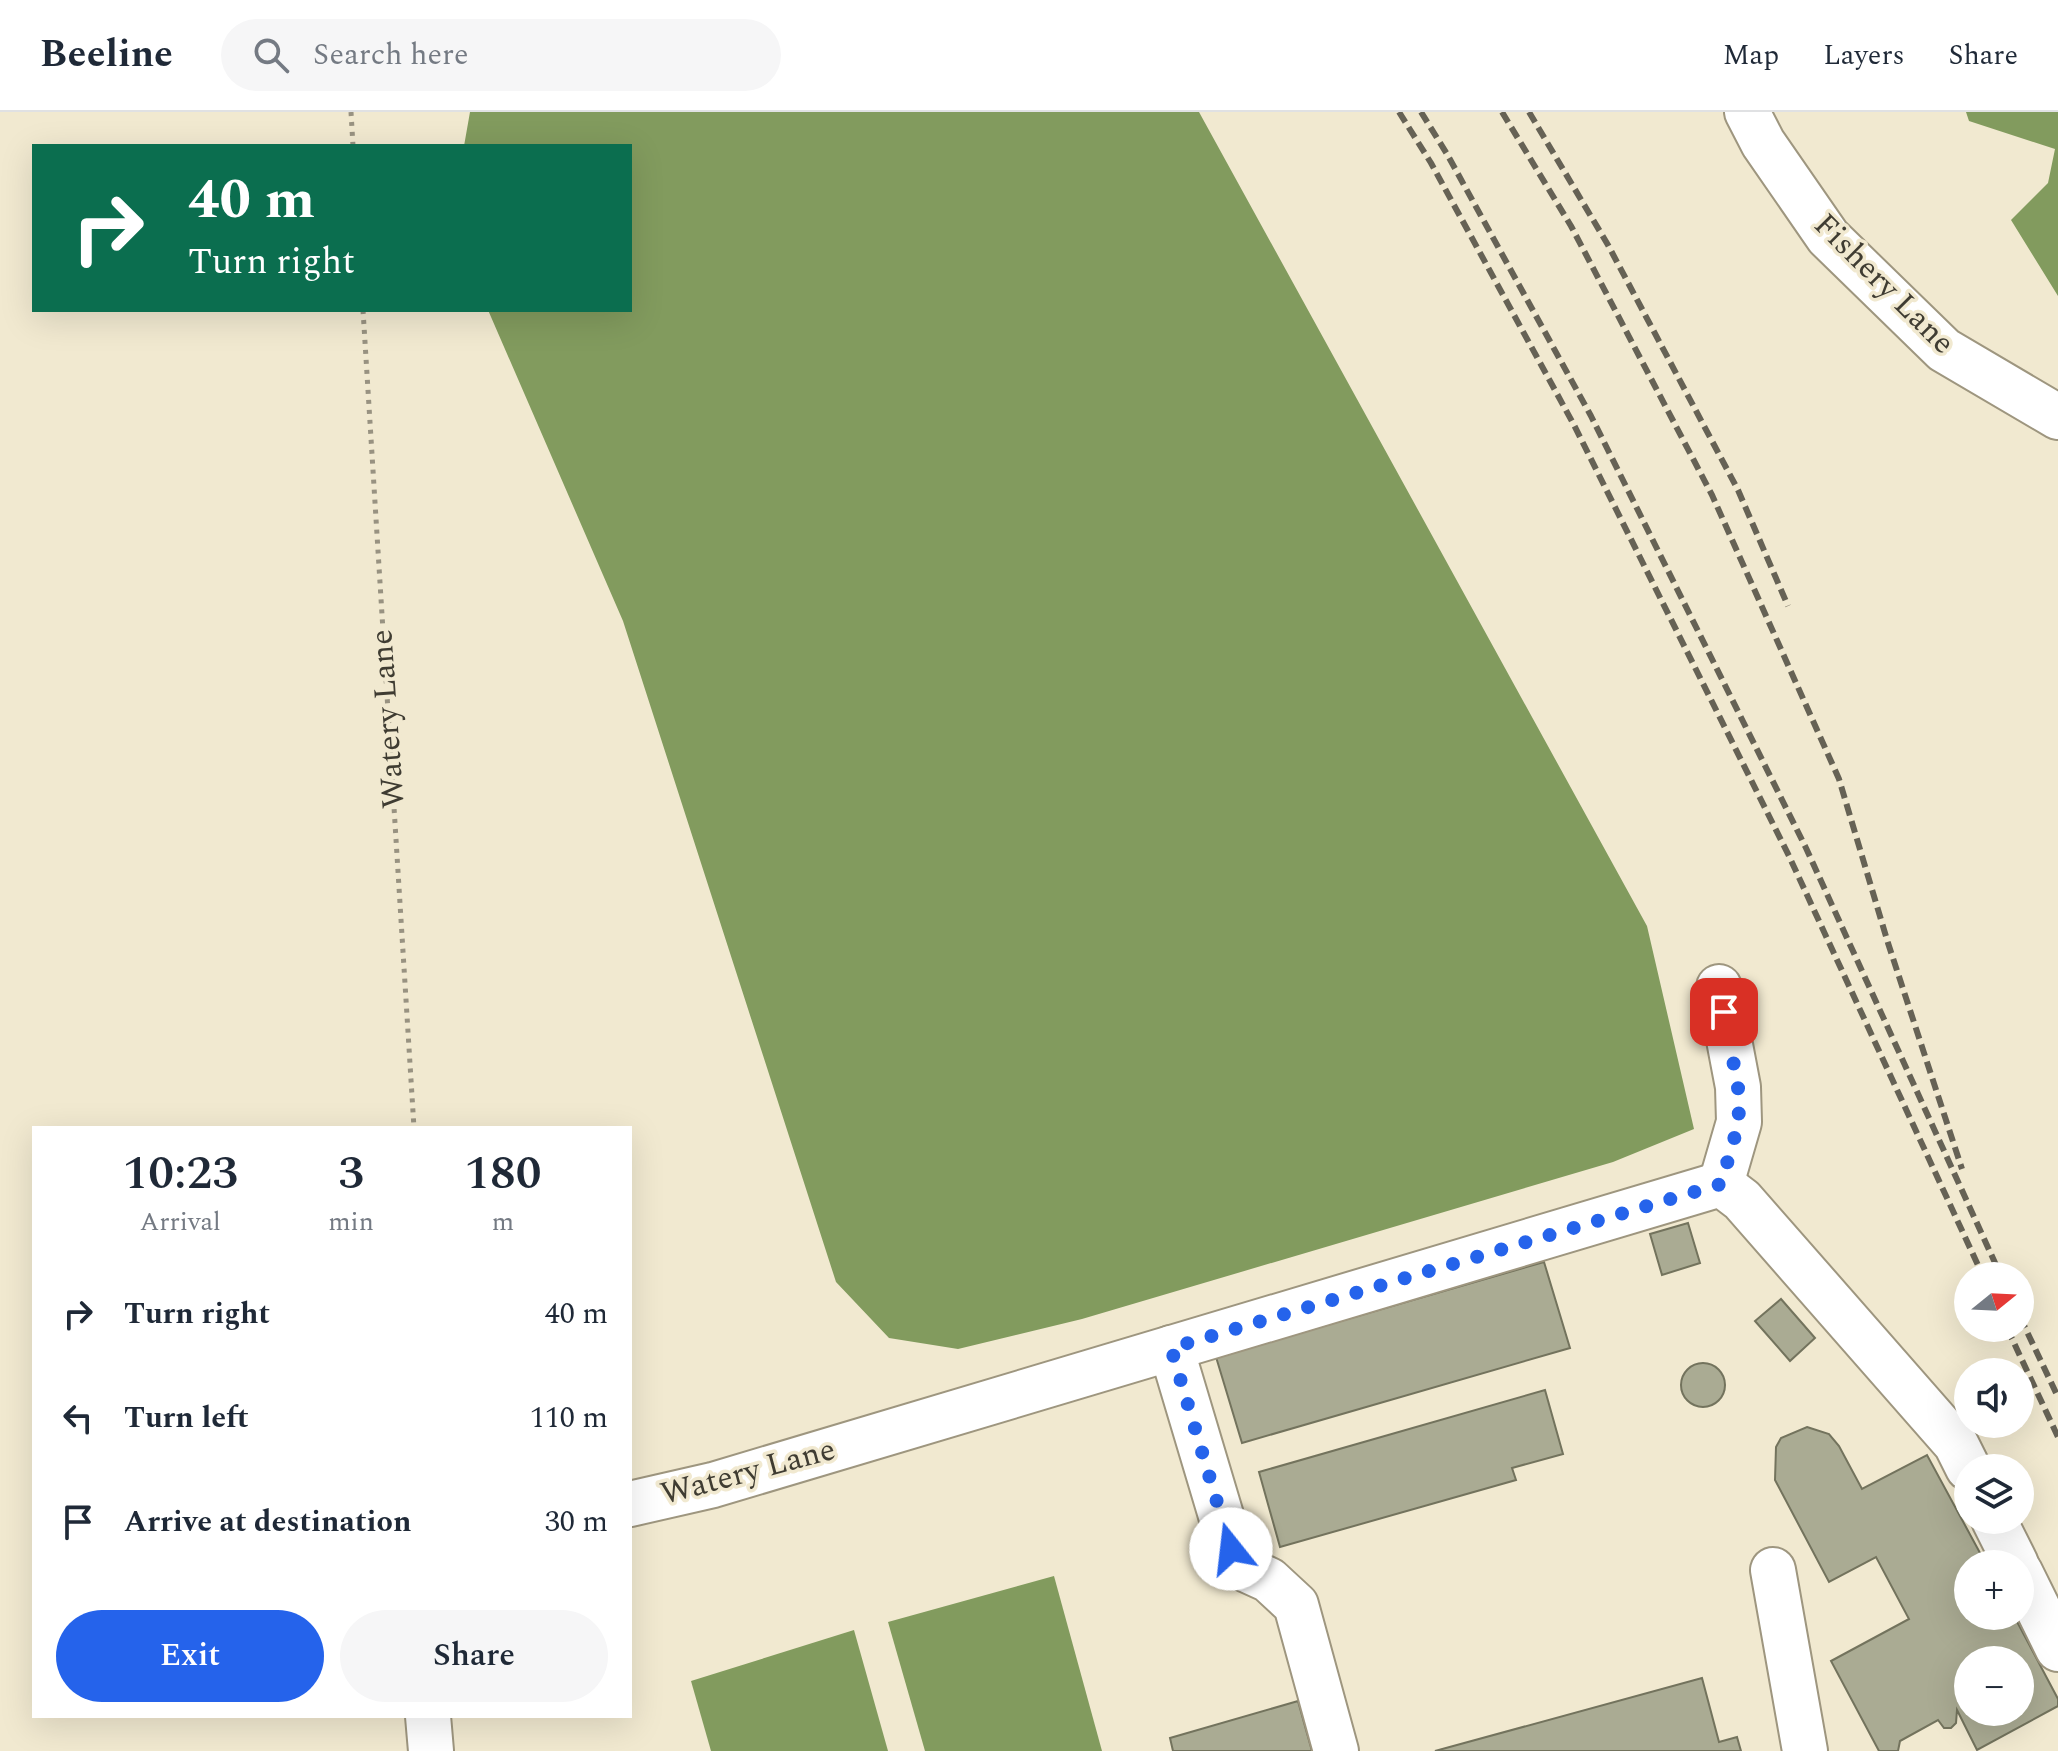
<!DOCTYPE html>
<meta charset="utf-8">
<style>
body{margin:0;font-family:Spectral,serif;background:#f6f6f7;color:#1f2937;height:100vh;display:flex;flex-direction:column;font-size:30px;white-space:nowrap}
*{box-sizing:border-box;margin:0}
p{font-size:26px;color:#747a83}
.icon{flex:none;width:44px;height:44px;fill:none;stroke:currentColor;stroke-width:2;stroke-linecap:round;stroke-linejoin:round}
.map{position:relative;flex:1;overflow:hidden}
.details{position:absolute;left:32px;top:1014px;width:600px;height:592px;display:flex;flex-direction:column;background:#fff;border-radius:0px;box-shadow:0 8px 32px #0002}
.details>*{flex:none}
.banner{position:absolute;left:32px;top:32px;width:600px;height:168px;border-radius:0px;box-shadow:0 8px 32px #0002;background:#0b6e4f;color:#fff;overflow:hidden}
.needle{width:52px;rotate:72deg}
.fabs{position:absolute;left:1954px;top:1150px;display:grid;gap:16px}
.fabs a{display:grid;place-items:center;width:80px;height:80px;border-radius:50%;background:#fff;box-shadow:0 8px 32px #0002;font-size:40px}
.pin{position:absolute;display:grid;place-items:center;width:68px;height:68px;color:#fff;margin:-34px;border-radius:16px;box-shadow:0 4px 12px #0006}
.me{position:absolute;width:88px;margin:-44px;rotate:344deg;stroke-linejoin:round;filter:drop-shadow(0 0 6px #0008)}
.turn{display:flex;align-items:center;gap:28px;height:168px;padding:0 24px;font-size:36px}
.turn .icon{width:104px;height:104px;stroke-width:2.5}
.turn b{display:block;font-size:56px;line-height:68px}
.eta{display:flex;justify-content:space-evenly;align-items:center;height:136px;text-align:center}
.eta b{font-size:48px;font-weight:600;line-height:56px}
.button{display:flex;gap:16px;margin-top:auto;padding:16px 24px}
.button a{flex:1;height:92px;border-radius:48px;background:#2563eb;color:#fff;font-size:32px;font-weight:600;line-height:92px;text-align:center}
.button a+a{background:#f6f6f7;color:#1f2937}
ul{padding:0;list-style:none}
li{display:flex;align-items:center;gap:24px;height:104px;padding:0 24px}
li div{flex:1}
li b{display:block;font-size:30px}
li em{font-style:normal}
header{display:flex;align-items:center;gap:48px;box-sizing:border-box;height:112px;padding:0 40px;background:#fff;border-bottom:2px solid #e0e1e3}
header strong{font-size:38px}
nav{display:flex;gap:44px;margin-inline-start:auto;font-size:28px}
.search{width:560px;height:72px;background:#f6f6f7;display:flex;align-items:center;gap:20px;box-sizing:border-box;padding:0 28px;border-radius:44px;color:#747a83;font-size:30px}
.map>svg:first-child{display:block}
.water{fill:#829b5e}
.building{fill:#aaab93;stroke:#73735d;stroke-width:2;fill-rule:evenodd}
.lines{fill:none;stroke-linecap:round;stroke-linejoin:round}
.minor-casing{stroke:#9e967f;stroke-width:48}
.path{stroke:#989281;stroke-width:5;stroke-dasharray:4 6;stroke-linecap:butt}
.minor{stroke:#fff;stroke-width:44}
.rail{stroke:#666255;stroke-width:6;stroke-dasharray:12 6;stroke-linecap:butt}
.route{stroke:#2563eb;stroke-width:14;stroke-dasharray:0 25.2}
.labels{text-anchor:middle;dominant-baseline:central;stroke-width:7;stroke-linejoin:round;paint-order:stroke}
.street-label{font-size:32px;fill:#3f3c32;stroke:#f1e9d0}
</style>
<header>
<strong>Beeline</strong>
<div class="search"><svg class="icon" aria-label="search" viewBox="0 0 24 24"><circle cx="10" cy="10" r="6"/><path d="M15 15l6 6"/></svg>Search here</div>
<nav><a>Map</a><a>Layers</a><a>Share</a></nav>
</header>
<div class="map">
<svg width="2058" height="1639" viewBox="0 0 2058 1639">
<rect width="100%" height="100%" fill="#f1e9d0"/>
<g class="water">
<path d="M470 0H1199L1647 814 1694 1017 1613 1050 1082 1207 958 1237 889 1226 836 1170 623 509 488 198H630V34H464Z"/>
<path d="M1966 0H2058V184L2011 108 2048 71 2055 37 1969 9Z"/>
<path d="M1054 1464 1102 1639H925L888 1510Z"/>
<path d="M854 1518 888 1639H711L691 1569Z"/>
</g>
<g class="building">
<path d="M1688 1111 1700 1151 1662 1163 1650 1122Z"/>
<path d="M1544 1150 1570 1236 1242 1331 1216 1245Z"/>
<path d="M1781 1187 1815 1226 1790 1249 1755 1209Z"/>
<circle cx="1703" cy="1273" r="22"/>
<path d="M1545 1278 1563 1342 1512 1356 1516 1368 1280 1435 1259 1360Z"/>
<path d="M1807 1315 1829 1322 1839 1334 1862 1377 1927 1343 1986 1452H1968V1504H2014L2058 1587V1594L1977 1638 1957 1598 1956 1611 1951 1616H1944L1938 1608 1900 1629 1898 1639H1879L1831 1549 1909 1507 1876 1445 1829 1470 1775 1368 1776 1335 1781 1326ZM1968 1548H2020V1600H1968Z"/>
<path d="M1702 1566 1719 1630 1737 1625 1741 1639H1435Z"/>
<path d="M1298 1589 1312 1639H1173L1170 1626Z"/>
</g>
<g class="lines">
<g class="minor-casing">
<g id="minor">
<path d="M1747 0 1763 31 1828 125 1944 238 2058 305"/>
<path d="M1719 875 1738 975 1739 1010 1721 1072"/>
<path d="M1171 1236 1231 1437 1247 1458 1269 1468 1296 1493 1336 1639"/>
<path d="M630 1392 713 1373 1721 1072 1742 1088 1956 1332 1968 1356"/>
<path d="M1994 1408 2016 1452"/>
<path d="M1773 1458 1805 1639"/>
<path d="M2020 1460 2058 1537"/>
<path d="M428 1604 431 1639"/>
</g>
</g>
<g class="path">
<path d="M351 0 353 34"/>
<path d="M363 198 414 1016"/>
</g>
<use href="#minor" class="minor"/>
<g class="rail">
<path d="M1399 0 1431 51 1574 313 1789 744 1983 1164"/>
<path d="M1421 0 1447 42 1591 304 1806 736 2001 1164"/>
<path d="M1502 0 1571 114 1712 383 1839 667 1888 831 1962 1057"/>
<path d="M1529 0 1608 133 1738 378 1788 494"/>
<path d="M2020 1205 2058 1285"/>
<path d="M2007 1216 2058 1325"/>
</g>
</g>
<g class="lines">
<path class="route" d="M1231 1437 1171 1236 1721 1072 1739 1010 1738 975 1724 900"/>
</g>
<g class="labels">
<g class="street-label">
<text transform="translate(1884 172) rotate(45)">Fishery Lane</text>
<text transform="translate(388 607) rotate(-94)">Watery Lane</text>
<text transform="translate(748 1360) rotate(-15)">Watery Lane</text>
</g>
</g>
</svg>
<div class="fabs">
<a><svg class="needle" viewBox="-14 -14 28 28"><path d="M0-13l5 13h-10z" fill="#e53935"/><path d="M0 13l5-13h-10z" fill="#747a83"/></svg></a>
<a><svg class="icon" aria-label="sound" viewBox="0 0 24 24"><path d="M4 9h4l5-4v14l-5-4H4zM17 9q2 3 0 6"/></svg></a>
<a><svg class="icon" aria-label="layers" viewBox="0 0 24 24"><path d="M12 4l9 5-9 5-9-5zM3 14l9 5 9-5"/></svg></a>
<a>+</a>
<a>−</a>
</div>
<div class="pin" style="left:1724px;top:900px;background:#d93025"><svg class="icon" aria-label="arrive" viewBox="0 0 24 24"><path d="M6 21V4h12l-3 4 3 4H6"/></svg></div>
<svg class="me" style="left:1231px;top:1437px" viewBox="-20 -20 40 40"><circle r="19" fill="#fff"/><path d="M0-13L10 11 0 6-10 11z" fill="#2563eb"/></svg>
<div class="banner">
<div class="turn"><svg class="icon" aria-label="right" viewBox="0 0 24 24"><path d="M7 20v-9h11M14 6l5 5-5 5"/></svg><div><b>40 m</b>Turn right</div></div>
</div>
<section class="details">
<div class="eta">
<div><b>10:23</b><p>Arrival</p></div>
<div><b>3</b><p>min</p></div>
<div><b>180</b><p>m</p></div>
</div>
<ul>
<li><svg class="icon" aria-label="right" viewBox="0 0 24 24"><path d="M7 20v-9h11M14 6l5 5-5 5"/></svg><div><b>Turn right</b></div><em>40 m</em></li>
<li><svg class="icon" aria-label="left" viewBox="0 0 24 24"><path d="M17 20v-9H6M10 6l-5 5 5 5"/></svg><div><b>Turn left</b></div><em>110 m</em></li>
<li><svg class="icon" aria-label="arrive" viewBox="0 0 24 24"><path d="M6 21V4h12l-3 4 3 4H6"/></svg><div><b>Arrive at destination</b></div><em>30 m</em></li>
</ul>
<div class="button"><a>Exit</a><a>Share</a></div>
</section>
</div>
